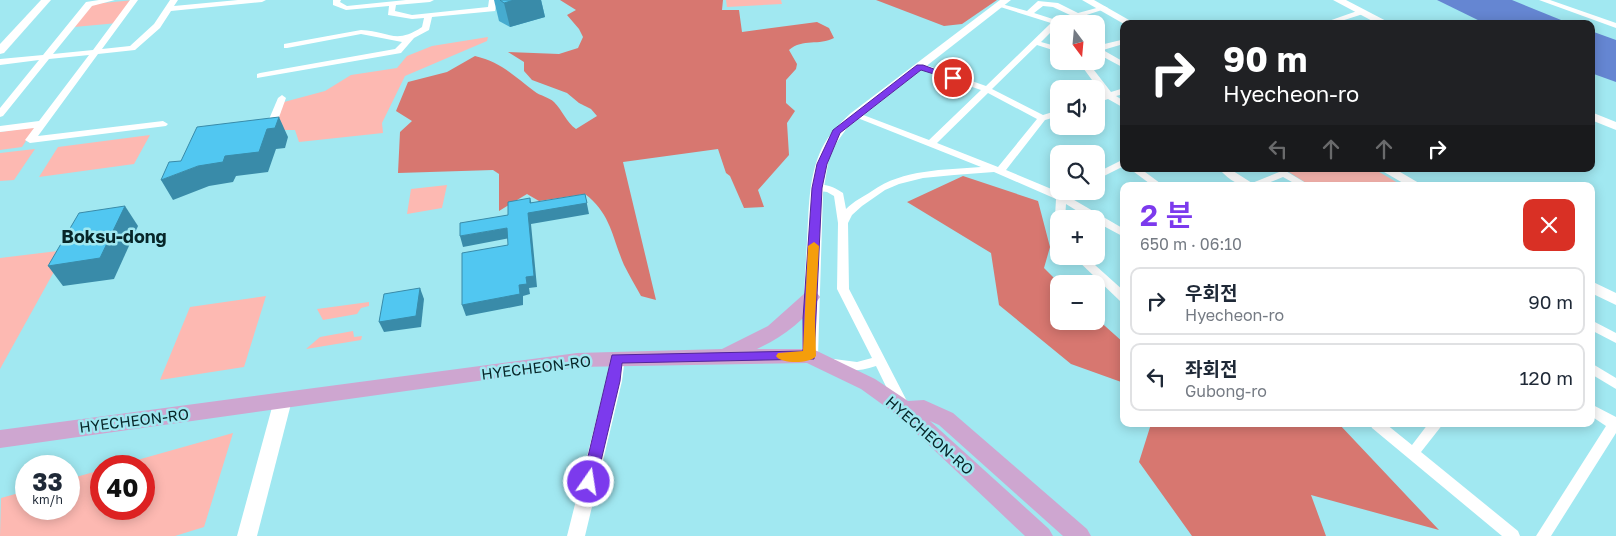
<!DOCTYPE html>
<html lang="ko">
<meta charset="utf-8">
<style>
body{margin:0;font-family:"Golos Text","Noto Sans KR",sans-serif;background:#f6f6f7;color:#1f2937;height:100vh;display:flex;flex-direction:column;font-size:19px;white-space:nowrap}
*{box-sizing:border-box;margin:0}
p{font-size:16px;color:#747a83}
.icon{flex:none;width:28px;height:28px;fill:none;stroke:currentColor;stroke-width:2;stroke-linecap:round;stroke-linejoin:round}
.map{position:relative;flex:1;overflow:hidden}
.side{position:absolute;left:1120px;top:182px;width:475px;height:245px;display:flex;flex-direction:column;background:#fff;border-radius:10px;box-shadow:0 2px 12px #0003}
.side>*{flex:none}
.banner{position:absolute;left:1120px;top:20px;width:475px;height:152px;border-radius:10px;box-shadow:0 2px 12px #0003;background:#202124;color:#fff;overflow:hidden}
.needle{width:32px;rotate:164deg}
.fabs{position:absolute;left:1050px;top:15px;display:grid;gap:10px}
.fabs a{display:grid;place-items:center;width:55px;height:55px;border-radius:10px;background:#fff;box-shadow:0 2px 12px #0003;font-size:25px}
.speed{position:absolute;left:15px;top:455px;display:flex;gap:10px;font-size:25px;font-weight:700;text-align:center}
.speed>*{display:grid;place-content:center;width:65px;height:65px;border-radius:50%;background:#fff;box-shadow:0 2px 12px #0003;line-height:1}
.speed small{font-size:12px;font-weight:400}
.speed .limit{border:8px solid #d22;background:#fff;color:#111}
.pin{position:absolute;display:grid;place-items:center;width:42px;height:42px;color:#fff;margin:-21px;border:2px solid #fff;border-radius:50%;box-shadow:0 1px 5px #0007}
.me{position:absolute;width:55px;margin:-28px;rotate:13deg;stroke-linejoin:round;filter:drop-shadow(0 0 4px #0008)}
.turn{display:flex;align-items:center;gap:18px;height:105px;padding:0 20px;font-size:22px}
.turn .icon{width:65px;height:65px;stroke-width:2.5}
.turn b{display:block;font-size:35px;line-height:42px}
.lanes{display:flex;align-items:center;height:48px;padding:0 20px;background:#0003;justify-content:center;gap:25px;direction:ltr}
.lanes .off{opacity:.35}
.round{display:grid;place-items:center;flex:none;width:52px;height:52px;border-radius:10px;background:#f6f6f7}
.summary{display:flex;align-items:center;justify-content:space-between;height:85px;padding:0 20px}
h1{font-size:30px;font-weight:600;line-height:38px;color:#7c3aed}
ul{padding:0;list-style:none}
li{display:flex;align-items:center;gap:15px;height:68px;margin:0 10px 8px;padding:0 10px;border:2px solid #e0e1e3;border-radius:10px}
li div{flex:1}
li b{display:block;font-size:19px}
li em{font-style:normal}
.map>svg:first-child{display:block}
.green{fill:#fdb9b2}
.forest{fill:#d77770}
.water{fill:#6586d2}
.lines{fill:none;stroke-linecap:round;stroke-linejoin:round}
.minor{fill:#fff;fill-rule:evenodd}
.tertiary{fill:#fff;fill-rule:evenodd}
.secondary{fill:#fff;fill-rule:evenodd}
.primary{fill:#cea6d0;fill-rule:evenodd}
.wall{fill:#46abcf}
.shaded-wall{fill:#398ba9}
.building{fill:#51c7f1;stroke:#398ba9}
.route{fill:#7c3aed;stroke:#51269a}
.slow{fill:#f59e0b}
.labels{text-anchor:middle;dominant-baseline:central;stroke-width:5;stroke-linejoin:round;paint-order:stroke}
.street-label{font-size:15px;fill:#072629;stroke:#a1e8f1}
.quarter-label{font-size:18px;font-weight:bold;fill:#072629;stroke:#a1e8f1}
</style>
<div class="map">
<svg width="1616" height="536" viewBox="0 0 1616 536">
<rect width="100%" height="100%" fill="#a1e8f1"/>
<g class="green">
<path d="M134 0 118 23 74 27 93 4Z"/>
<path d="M726 0H781L782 4 727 7Z"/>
<path d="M488 37 487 41 405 76 382 123 383 133 299 142 295 130H274L284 102 325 91 351 75 397 68 407 56 432 46Z"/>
<path d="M35 127 22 147 0 150V132Z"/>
<path d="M150 135 134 164 39 177 58 147Z"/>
<path d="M35 149 14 180 0 181V153Z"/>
<path d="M1284 169H1374L1398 183 1391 186H1311Z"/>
<path d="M447 185 442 208 407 214 411 189Z"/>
<path d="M66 250 0 369V258Z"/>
<path d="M266 296 244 367 160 380 190 307Z"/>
<path d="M369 302V306L361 308 357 314 323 320 317 309Z"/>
<path d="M353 331 354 337 362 336 361 340 306 349 320 337Z"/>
<path d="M233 433 204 527 175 536H0L1 498 26 491V509H69V479L101 470V509H144V466H116Z"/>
</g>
<g class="forest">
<path d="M560 0H723L722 10H739L742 32 817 22 829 28 834 38C819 46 803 38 789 50L797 64 796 69 786 80V103L795 111 787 123 789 155 758 190 764 207 744 208 730 176 726 173 718 149 623 162 656 300 641 296C635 285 629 275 624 265 612 237 611 214 585 194L539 201 527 194 499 211V174L493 170 398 173 400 132 412 121 396 111 408 82 447 72 475 56C501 62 514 76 534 91 540 96 549 97 554 102 563 111 566 122 576 129L597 116 591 109 579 103 567 93 532 80 524 71V62L508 52 559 54 578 48 583 37 579 29 567 15 576 10Z"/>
<path d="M876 0H997L962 24 944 26Z"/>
<path d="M963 176 1038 201 1050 247 1044 268 1060 284 1059 321H1096V318L1124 343V383L1071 364 999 305 991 253 907 202Z"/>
<path d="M1151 424H1339L1439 530 1311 495 1326 536H1192L1139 462Z"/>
</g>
<g class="water">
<path d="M1437 0H1512L1571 24H1486Z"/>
<path d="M1591 31 1616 40V82L1591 73Z"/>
</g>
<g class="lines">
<g class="minor">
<path d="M99 0H115L92 6 53 54 93 50 130 0H138L102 49 130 46 154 24 170 0H178L174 6 238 0H266L262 2 171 11 160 28 135 50 98 54 38 136 163 121 168 124 166 126 30 143 25 140 34 128 0 132V126L39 121 89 55 49 59 3 116 0 117V108L39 60 0 65V59L43 55 86 2Z"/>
<path d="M333 0H341L340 2 347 6 406 0H434L430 2 396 5 395 11 412 15 488 7 489 0H497L495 11 432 17 429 30 414 38 401 53 257 78V74L260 73 395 49 402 42 361 34 287 48H284V44L361 30C389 31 395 45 422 27L424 18 412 19 388 15 389 6 346 10 333 5Z"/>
<path d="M1539 0H1550L1616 23V28Z"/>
<path d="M1038 1 1058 3 1078 13 1104 6 1108 8 1059 24 1041 42 1059 47V52L1037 45 992 89 1043 115 1059 110V116L1045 120 1006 170 1061 193 1064 191H1077L1069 197 1124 229V237L1096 222V219H1090L1066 204 1065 219H1059V237L1055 236 1054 234 1056 199 994 172 954 175 923 178 899 184 885 190 862 206 852 215 848 223 849 289 910 407 908 411 903 412 898 411 876 366C860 371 846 373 830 367L828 364 830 361 834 359 857 362 872 358 837 289 838 223 834 196 827 192 813 190 812 188C821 181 834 187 843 193L846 209C854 201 863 197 872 191 903 169 944 170 981 167L850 115 852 113H858L929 140 981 90 917 68V64H923L986 86 1051 23 994 5 998 3 1027 11ZM1043 6 1053 7 1070 15 1056 20 1034 13ZM988 93 1037 119 998 167 937 143Z"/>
<path d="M1360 10 1364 12 1363 14 1332 24H1320Z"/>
<path d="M1121 40H1124V46L1120 45 1103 50 1124 62V68L1096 53V46Z"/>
<path d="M1078 61H1087L1111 92 1124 88V94L1116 96 1124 101V108L1108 99 1096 103V97L1103 95Z"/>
<path d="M282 95 286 98 274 131 269 134 266 133 264 131 278 98Z"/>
<path d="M1124 159V166L1096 180V173Z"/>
<path d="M1130 169H1141L1164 186H1153Z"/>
<path d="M1219 169H1230L1252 183 1284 170 1311 186H1299L1283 177C1257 188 1241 193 1219 169Z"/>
<path d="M1073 256H1085L1124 291V302L1120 301Z"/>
<path d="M1591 320 1616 333V343L1591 330Z"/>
<path d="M1591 363 1616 378V389L1591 374Z"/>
<path d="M1591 404 1616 417V433L1551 536H1536L1606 426 1591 416Z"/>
<path d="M1370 424H1386L1412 445 1428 424H1443L1421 452 1518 531 1520 536H1502L1372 428Z"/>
</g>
<g class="tertiary">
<path d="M1000 0H1011L847 128 837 142 829 158 823 193 818 356 815 360H805L802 356C802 318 805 280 807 241 809 210 808 177 822 148 829 134 840 123 851 113Z"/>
<path d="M617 352 622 354 625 358 622 381 585 536H567L606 381 612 354Z"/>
</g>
<g class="secondary">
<path d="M41 0H51L4 53 0 54V44Z"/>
<path d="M1082 0H1094L1136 24H1124Z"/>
<path d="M1333 0H1346L1392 24H1378Z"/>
<path d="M1591 112 1616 122V130L1591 120Z"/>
<path d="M1379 169H1395L1424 186H1408Z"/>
<path d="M1591 281 1616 293V305L1591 293Z"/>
<path d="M283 393 289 395 292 400 257 536H237L274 400 277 395Z"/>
</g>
<path class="primary" d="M811 291 817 293 820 297C806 320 781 338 757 349H810L817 351 875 379 908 401 924 400 953 413 1087 529 1091 536H1063L939 425 930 421 1049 529 1053 536H1025L897 415 861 389 807 363 577 367 0 448V430L577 353 722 349 768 326 805 293Z"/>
</g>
<path class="wall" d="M494 0H541L545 17 510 27 499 21Z"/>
<g class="shaded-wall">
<path d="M514 0H541L545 17 510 27 504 3Z"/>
<path d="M279 117 288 137 285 148 276 149 268 172 236 176 233 182 209 186 173 200 161 180 198 166 267 129Z"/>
<path d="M585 194 589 214 531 224 537 287 529 288 530 294 523 296V305L466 316 462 305 519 285 526 277 528 213 530 203V198L533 209Z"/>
<path d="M125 206 138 226 114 279 63 286 48 266Z"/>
<path d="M507 228 510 238 463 247 460 236Z"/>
<path d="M420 288 424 299 421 327 384 332 379 322Z"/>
</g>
<g class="building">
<path d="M500 0H514L504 3Z"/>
<path d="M279 117 275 128 267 129 259 152 225 156 223 162 198 166 161 180 169 162 181 161 197 127Z"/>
<path d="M585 194 587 203 528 213 534 276 526 277 527 284 519 285 520 294 462 305V253L508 245 507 228 460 236V223L508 215V202L530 198V203Z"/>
<path d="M125 206 100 258 48 266 79 213Z"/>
<path d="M420 288 416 316 379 322 384 294Z"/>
</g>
<path class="route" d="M917 65H923L958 78 953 80 921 70 840 133 827 164 822 188 814 359 622 363 620 381 596 482 594 487 589 488 584 487 582 482 612 355 803 351V319L812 188 817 164 833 130Z"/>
<path class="slow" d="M814 242 819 246 815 319 816 356C810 364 781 364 776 356L778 353 803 351 808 246Z"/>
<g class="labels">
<g class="street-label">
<text transform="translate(536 367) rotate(-7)">HYECHEON-RO</text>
<text transform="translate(134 420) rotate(-7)">HYECHEON-RO</text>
<text transform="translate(930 435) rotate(41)">HYECHEON-RO</text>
</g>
<g class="quarter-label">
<text x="114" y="236">Boksu-dong</text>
</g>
</g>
</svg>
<div class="fabs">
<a><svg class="needle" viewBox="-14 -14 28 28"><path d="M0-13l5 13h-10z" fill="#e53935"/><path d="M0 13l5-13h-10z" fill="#747a83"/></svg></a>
<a><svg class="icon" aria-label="sound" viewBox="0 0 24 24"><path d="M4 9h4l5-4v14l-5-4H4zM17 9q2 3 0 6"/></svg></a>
<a><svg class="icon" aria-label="search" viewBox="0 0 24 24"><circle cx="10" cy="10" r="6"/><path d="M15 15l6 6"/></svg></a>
<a>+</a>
<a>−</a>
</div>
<div class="speed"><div>33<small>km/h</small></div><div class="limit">40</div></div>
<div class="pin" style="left:953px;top:78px;background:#d93025"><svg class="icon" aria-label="arrive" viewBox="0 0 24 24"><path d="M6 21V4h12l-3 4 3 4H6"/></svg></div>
<svg class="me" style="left:589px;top:482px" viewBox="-20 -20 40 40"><circle r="17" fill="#7c3aed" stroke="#fff" stroke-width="3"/><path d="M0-11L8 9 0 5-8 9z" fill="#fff"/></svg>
<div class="banner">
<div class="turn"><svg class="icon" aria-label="right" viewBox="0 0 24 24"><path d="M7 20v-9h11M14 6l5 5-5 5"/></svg><div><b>90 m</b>Hyecheon-ro</div></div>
<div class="lanes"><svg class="icon off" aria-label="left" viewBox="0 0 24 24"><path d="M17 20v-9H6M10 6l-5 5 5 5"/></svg><svg class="icon off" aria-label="ahead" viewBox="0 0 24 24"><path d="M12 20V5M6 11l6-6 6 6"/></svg><svg class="icon off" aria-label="ahead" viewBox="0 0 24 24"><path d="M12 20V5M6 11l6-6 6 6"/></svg><svg class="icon" aria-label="right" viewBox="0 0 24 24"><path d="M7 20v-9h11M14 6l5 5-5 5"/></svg></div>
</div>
<section class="side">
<div class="summary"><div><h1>2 분</h1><p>650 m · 06:10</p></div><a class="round" style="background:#d93025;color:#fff"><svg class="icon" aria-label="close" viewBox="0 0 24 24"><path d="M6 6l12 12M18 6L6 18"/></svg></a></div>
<ul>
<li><svg class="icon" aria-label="right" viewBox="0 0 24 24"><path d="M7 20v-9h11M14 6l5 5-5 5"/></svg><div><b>우회전</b><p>Hyecheon-ro</p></div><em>90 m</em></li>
<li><svg class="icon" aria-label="left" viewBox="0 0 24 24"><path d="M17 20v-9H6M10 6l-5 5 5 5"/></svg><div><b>좌회전</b><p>Gubong-ro</p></div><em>120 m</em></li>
</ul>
</section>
</div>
